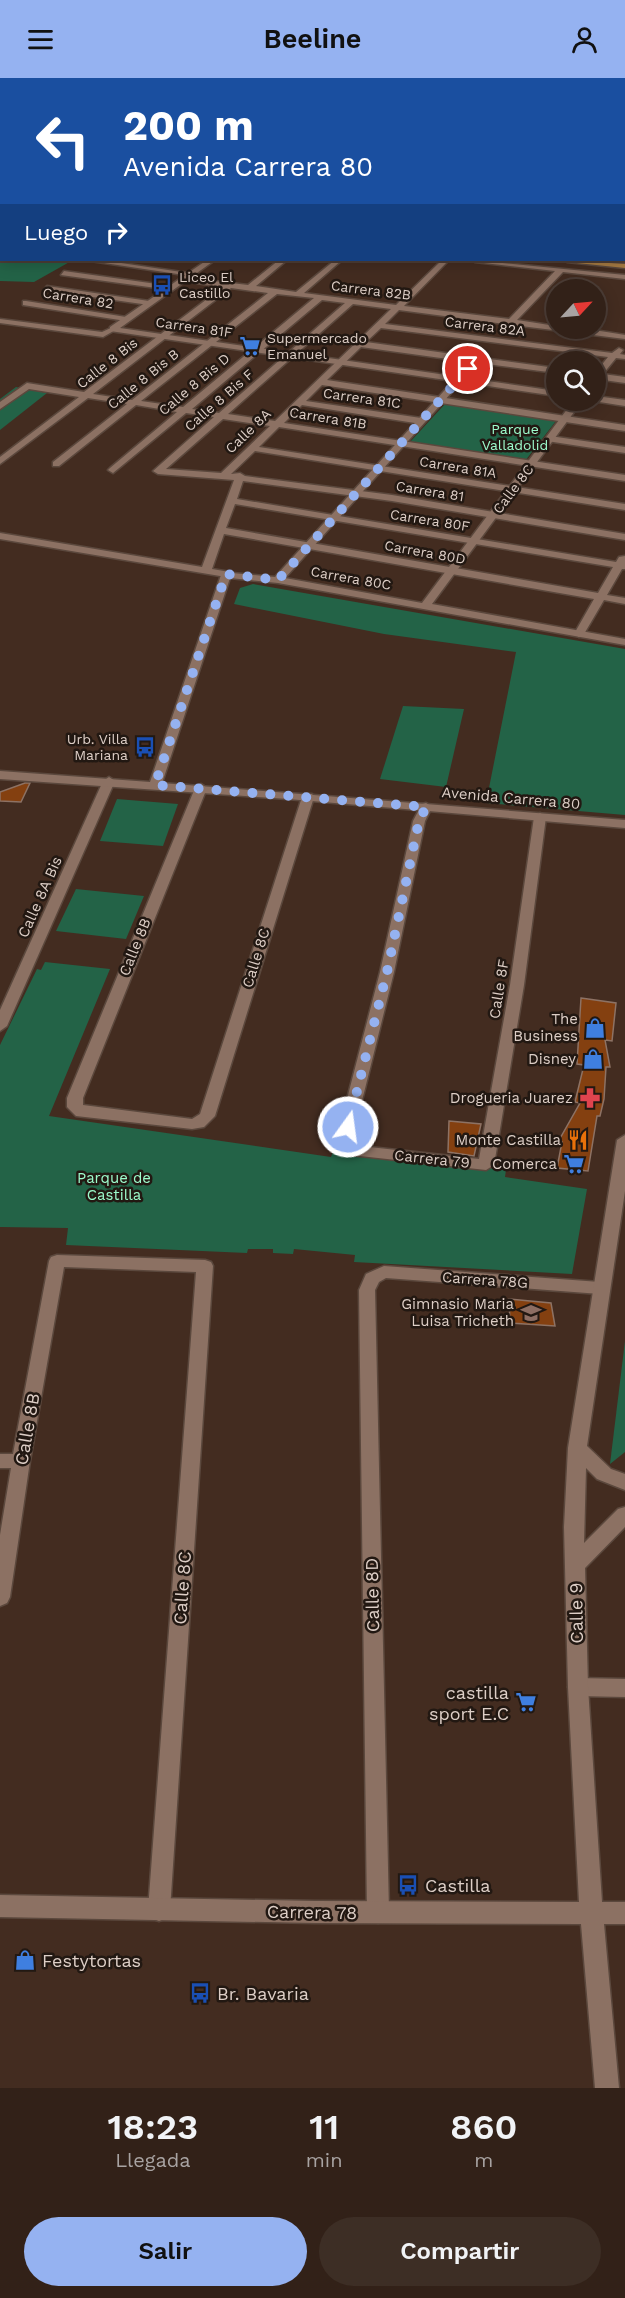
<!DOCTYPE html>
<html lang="es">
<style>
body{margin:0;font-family:"Work Sans",sans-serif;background:#3d2e25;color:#f1f3f6;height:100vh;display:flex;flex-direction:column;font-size:22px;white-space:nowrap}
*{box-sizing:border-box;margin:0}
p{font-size:20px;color:#a8a3a2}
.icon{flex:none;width:33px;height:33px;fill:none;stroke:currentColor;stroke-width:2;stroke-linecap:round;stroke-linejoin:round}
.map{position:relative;height:2010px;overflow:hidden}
.side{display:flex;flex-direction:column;background:#322118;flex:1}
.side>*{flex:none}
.top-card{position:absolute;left:0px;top:0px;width:626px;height:183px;box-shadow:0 3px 15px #0003,0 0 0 2px #4d3e37;background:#1a4fa0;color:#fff;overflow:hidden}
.needle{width:39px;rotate:64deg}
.controls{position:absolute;left:546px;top:201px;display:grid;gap:12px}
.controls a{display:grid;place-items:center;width:60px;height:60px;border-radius:50%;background:#322118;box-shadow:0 3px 15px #0003,0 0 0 2px #4d3e37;font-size:30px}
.pin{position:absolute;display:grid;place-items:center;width:51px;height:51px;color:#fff;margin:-26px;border:3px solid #fff;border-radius:50%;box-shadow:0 2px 6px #0007}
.me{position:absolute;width:66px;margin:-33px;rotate:14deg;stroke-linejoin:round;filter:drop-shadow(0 0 4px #0008)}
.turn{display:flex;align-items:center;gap:21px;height:126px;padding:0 24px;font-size:27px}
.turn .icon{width:78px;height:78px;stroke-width:2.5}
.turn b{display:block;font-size:42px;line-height:51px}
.then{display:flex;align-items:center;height:57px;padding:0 24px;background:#0003;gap:12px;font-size:22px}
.eta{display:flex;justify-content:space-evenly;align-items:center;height:102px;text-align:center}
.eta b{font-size:36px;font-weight:600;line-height:42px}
.cta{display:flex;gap:12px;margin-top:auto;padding:12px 24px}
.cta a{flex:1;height:69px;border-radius:36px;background:#95b2f1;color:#111;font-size:24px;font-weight:600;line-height:69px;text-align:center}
.cta a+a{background:#3d2e25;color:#f1f3f6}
header{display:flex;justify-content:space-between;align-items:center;height:78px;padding:0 24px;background:#95b2f1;color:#111;font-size:27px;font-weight:600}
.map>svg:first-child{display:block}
.green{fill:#236347}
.building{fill:#844010;stroke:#8d7264;stroke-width:1.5}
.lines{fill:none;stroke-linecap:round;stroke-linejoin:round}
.street-casing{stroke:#5b483d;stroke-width:3}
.secondary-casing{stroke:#5b483d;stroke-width:3}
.primary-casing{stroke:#5b483d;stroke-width:3}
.street{fill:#8c7163;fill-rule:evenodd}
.secondary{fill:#8c7163;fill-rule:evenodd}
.primary{fill:#a67b43;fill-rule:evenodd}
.route{stroke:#95b2f1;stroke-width:10;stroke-dasharray:0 18}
.labels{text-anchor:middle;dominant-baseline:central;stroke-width:5;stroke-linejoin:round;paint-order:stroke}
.far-poi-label{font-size:14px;fill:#ddcec6;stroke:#221812;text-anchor:start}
.far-street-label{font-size:14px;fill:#ddcec6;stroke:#221812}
.far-park-label{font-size:14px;fill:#9dfbcc;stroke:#221812}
.street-label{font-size:15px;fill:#ddcec6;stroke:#221812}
.poi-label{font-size:15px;fill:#ddcec6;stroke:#221812;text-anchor:end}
.park-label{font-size:15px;fill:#9dfbcc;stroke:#221812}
.near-street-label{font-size:18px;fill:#ddcec6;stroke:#221812}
.near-poi-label{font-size:18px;fill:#ddcec6;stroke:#221812;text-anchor:start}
</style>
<header><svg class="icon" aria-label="menu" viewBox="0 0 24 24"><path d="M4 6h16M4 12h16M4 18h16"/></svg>Beeline<svg class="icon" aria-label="person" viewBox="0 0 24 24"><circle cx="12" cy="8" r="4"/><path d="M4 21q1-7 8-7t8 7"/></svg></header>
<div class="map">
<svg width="625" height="2010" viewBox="0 0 625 2010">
<rect width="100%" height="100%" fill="#432c20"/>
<g class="green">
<path d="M0 121 2 182H73L34 204 0 203Z"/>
<path d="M16 309 47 315 0 352V321Z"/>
<path d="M445 326 556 343 525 383 410 364Z"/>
<path d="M253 506 625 571V737L486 725 516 574 384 556 234 526 240 510Z"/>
<path d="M403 628 464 631 446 709 380 701Z"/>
<path d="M117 721 178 726 163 768 100 763Z"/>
<path d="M76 811 144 818 126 861 56 853Z"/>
<path d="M45 884 110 891 49 1038 331 1079 334 1071 506 1092 505 1099 587 1111 572 1196 354 1184 355 1177 294 1171 293 1176 273 1175V1171H248L247 1175 66 1167 68 1150 0 1149V967L37 891 41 892Z"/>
<path d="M625 1263V1374L610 1386Z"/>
</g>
<g class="building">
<path d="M25 705H30L21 724 0 723V714Z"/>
<path d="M581 920 616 925 612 963 605 962 610 989H606L604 1021 600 1038H597L588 1093 557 1090 562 1064H558L580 1025 575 1024 584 987 577 986Z"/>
<path d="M449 1043 481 1046 474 1078 448 1074Z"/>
<path d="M509 1221 551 1225 555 1248 510 1245Z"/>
</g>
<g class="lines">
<g class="street-casing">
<g id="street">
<path d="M337 0H344L335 2Z"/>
<rect x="624" y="16" width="1" height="4"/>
<path d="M84 182H101L195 196 191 198Z"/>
<path d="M279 182H287L256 208 296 214 335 182H342L304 215 396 227 442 182H449L404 228 509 241 555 193 475 184 472 182 625 197V201L563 194 517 242 556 248V250H582L625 257V261L513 247 507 250 503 248 505 246 399 232 385 246 612 275 619 270 623 272 620 276 625 277V281L616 280 603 296 625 299V305L596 301V294L608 279 381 250 366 264 474 279 481 275 485 277 482 280 556 290V295L478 285 459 304 455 301 470 284 361 269 327 302 625 347V353L322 307 306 323 421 340 425 343 421 346 302 327 284 345 625 397V403L279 349 259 369 625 426V432L255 373 231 396 240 395 245 398 392 417 625 456V462L392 423 243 403 237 421 616 484 619 479 625 478V491H622L607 517 625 520V526L604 522 584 556 579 559 574 556 594 521 224 456 212 491 230 494V498L226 499 0 461V455L202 489 234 402 158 396 153 393 214 339 186 335 113 395 108 392 110 390 177 334 136 327 59 388H53V384L127 326 88 320 0 386V379L79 319 29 311 0 331V324L27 305 84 314 223 209 183 203 180 199 248 207ZM231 210 268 215 132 322 93 316ZM277 216 314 220 183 329 141 323ZM322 222 345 225 219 335 192 331ZM353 226 391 231 275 343 228 336ZM223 341 270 348 221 395 166 391ZM235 426 613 489 598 515 226 450Z"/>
<path d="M64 193 171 208 175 210 171 212 61 197Z"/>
<path d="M47 208 149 223 153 225 149 227 44 212Z"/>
<path d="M26 223 126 239 130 241 126 243 23 227V223Z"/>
<path d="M0 241 102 254 113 249 117 251 103 259 0 245Z"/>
<path d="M596 318 625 322V328L593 323 596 322Z"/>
<path d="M550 358 625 369V375L547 363V359Z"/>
<path d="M109 699 115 703 7 948 0 953V932L103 703Z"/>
<path d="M201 706 207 710 83 1020V1027L192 1041 200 1036 302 719 304 716H312L314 719 215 1038 204 1049 192 1051 76 1038 67 1029V1020L195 710Z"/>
<path d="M426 725 432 729 425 743 394 894 351 1067 479 1081 510 907 534 739 540 735 546 739 524 907 494 1087 486 1092 342 1076 334 1071 380 894 413 743 422 726Z"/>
<path d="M57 1177 205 1182 211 1184 213 1188 170 1832 167 1840 159 1843 151 1840 148 1832 196 1194 64 1189 30 1383 10 1519 7 1525 0 1528V1457L11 1390H0V1376H13L49 1183 51 1179Z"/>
<path d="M384 1188 600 1204 606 1206 608 1210 606 1214 600 1216 386 1200 379 1204 375 1212 389 1834 386 1842 378 1845 370 1842 367 1834 359 1212 366 1196Z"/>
<path d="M578 1600 625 1601V1619L578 1618 571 1616 568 1609 571 1602Z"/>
</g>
</g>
<g class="secondary-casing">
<g id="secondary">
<path d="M36 0H44L33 2Z"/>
<path d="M2 11V15L0 16V12Z"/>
<rect x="624" y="68" width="1" height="4"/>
<path d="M207 182H215L120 250 556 313V318L461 304 285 500 422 525 574 322H583L432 526 625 561V567L278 505 230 500 162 705 625 742V750L288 721 0 701V693L150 704 222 494 275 499 453 303 110 253V249Z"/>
<path d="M625 1057V1113L587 1368 611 1391 625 1396V1412L597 1401 586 1390 584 1465 618 1431 625 1429V1449L585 1490 588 1609 602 1824H625V1846H604L619 2010H595L581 1846 315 1845 0 1839V1817L315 1823 579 1824 568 1609 564 1449 568 1370 617 1062Z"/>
</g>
</g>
<g class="primary-casing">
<g id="primary">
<rect x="0" y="111" width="2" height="4"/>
<path d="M563 182 625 186V190L567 184Z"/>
</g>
</g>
<use href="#street" class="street"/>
<use href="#secondary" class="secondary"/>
<use href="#primary" class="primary"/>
</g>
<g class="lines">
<path class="route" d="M348 1049 387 894 419 743 426 729 155 707 226 496 278 502 468 291"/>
</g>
<defs>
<g id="bus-bare" transform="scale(1.62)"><path d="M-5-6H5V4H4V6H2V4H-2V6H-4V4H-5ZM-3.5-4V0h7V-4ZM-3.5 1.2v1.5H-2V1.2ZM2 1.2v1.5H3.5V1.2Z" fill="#1a4fb4" stroke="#221812" stroke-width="2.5" paint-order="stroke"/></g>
<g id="supermarket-bare" transform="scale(1.62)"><path d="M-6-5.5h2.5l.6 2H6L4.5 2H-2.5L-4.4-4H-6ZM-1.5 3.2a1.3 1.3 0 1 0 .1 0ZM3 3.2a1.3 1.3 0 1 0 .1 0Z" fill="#3f7fe0" stroke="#221812" stroke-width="2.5" paint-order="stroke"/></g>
<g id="shop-bare" transform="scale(1.62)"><path d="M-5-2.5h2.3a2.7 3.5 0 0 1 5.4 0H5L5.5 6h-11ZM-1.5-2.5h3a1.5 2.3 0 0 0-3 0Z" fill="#3f7fe0" stroke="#221812" stroke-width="2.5" paint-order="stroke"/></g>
<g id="pharmacy-bare" transform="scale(1.62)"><path d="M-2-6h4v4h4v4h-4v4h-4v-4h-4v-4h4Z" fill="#e0444e" stroke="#221812" stroke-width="2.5" paint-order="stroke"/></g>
<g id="restaurant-bare" transform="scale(1.62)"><path d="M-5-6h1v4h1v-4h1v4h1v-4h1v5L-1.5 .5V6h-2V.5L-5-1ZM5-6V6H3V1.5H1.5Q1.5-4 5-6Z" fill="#e8710a" stroke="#221812" stroke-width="2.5" paint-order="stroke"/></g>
<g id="school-bare" transform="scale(1.62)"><path d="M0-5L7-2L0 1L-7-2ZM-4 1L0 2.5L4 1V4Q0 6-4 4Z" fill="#8d6e63" stroke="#221812" stroke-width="2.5" paint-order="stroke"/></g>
</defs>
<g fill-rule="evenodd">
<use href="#bus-bare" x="162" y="207"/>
<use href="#supermarket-bare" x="250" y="268"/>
<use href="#bus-bare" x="145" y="669"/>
<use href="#shop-bare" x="595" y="950"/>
<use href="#shop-bare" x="593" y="981"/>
<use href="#pharmacy-bare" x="590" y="1020"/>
<use href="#restaurant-bare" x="578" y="1062"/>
<use href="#supermarket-bare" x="574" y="1086"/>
<use href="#school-bare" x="531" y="1235"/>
<use href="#supermarket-bare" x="526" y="1624"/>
<use href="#bus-bare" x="408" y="1807"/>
<use href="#shop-bare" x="25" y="1882"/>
<use href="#bus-bare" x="200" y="1915"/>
</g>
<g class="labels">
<g class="far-poi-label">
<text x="179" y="199">Liceo El<tspan x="179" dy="16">Castillo</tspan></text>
<text x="267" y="260">Supermercado<tspan x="267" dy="16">Emanuel</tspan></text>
<text x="128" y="661" text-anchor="end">Urb. Villa<tspan x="128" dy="16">Mariana</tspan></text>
</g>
<g class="far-street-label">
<text transform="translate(371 212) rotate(7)">Carrera 82B</text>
<text transform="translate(78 220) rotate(9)">Carrera 82</text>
<text transform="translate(485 248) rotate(7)">Carrera 82A</text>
<text transform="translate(194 249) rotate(8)">Carrera 81F</text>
<text transform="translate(107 285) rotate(-38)">Calle 8 Bis</text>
<text transform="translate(143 301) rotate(-39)">Calle 8 Bis B</text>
<text transform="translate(194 306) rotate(-40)">Calle 8 Bis D</text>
<text transform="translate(362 320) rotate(8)">Carrera 81C</text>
<text transform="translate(219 322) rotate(-41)">Calle 8 Bis F</text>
<text transform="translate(328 340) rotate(9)">Carrera 81B</text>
<text transform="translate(248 353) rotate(-44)">Calle 8A</text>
<text transform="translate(458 389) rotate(9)">Carrera 81A</text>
<text transform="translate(513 411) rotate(-53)">Calle 8C</text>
<text transform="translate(430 413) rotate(9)">Carrera 81</text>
<text transform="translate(430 442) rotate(9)">Carrera 80F</text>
<text transform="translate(425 474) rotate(10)">Carrera 80D</text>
<text transform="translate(351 500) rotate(10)">Carrera 80C</text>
</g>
<g class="far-park-label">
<text x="515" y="351">Parque<tspan x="515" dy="16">Valladolid</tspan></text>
</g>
<g class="street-label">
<text transform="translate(511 720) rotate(5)">Avenida Carrera 80</text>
<text transform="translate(40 819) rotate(-66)">Calle 8A Bis</text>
<text transform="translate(135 869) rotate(-68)">Calle 8B</text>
<text transform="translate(256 880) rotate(-73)">Calle 8C</text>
<text transform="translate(499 911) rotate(-81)">Calle 8F</text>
<text transform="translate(432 1081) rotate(6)">Carrera 79</text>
<text transform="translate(485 1202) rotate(4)">Carrera 78G</text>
</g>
<g class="poi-label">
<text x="578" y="941">The<tspan x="578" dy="17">Business</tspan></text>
<text x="576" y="981">Disney</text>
<text x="573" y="1020">Drogueria Juarez</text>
<text x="561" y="1062">Monte Castilla</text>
<text x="557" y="1086">Comerca</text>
<text x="514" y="1226">Gimnasio Maria<tspan x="514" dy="17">Luisa Tricheth</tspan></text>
</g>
<g class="park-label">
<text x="114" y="1100">Parque de<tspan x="114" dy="17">Castilla</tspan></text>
</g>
<g class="near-street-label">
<text transform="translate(27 1351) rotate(-80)">Calle 8B</text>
<text transform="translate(182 1510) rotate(-86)">Calle 8C</text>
<text transform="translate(372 1517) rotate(-91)">Calle 8D</text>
<text transform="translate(576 1535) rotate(-91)">Calle 9</text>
<text transform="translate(312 1834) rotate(1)">Carrera 78</text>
</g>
<g class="near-poi-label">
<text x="509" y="1614" text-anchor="end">castilla<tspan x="509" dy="21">sport E.C</tspan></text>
<text x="425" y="1807">Castilla</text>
<text x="42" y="1882">Festytortas</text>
<text x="217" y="1915">Br. Bavaria</text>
</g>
</g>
</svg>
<div class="controls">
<a><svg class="needle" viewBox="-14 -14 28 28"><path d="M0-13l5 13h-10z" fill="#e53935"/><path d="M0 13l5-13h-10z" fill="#a8a3a2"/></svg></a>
<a><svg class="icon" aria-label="search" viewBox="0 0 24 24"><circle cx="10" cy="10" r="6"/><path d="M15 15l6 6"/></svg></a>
</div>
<div class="pin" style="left:468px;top:291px;background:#d93025"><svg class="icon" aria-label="arrive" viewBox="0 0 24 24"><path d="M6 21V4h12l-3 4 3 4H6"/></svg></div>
<svg class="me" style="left:348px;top:1049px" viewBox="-20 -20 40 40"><circle r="17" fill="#95b2f1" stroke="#fff" stroke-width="3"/><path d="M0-11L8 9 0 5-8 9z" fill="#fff"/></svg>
<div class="top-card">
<div class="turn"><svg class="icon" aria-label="left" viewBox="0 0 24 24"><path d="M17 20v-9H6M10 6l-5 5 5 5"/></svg><div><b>200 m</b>Avenida Carrera 80</div></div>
<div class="then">Luego<svg class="icon" aria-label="right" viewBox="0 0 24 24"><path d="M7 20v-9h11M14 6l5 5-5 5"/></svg></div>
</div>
</div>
<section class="side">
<div class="eta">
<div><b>18:23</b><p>Llegada</p></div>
<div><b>11</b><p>min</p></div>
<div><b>860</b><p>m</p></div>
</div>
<div class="cta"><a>Salir</a><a>Compartir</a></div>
</section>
